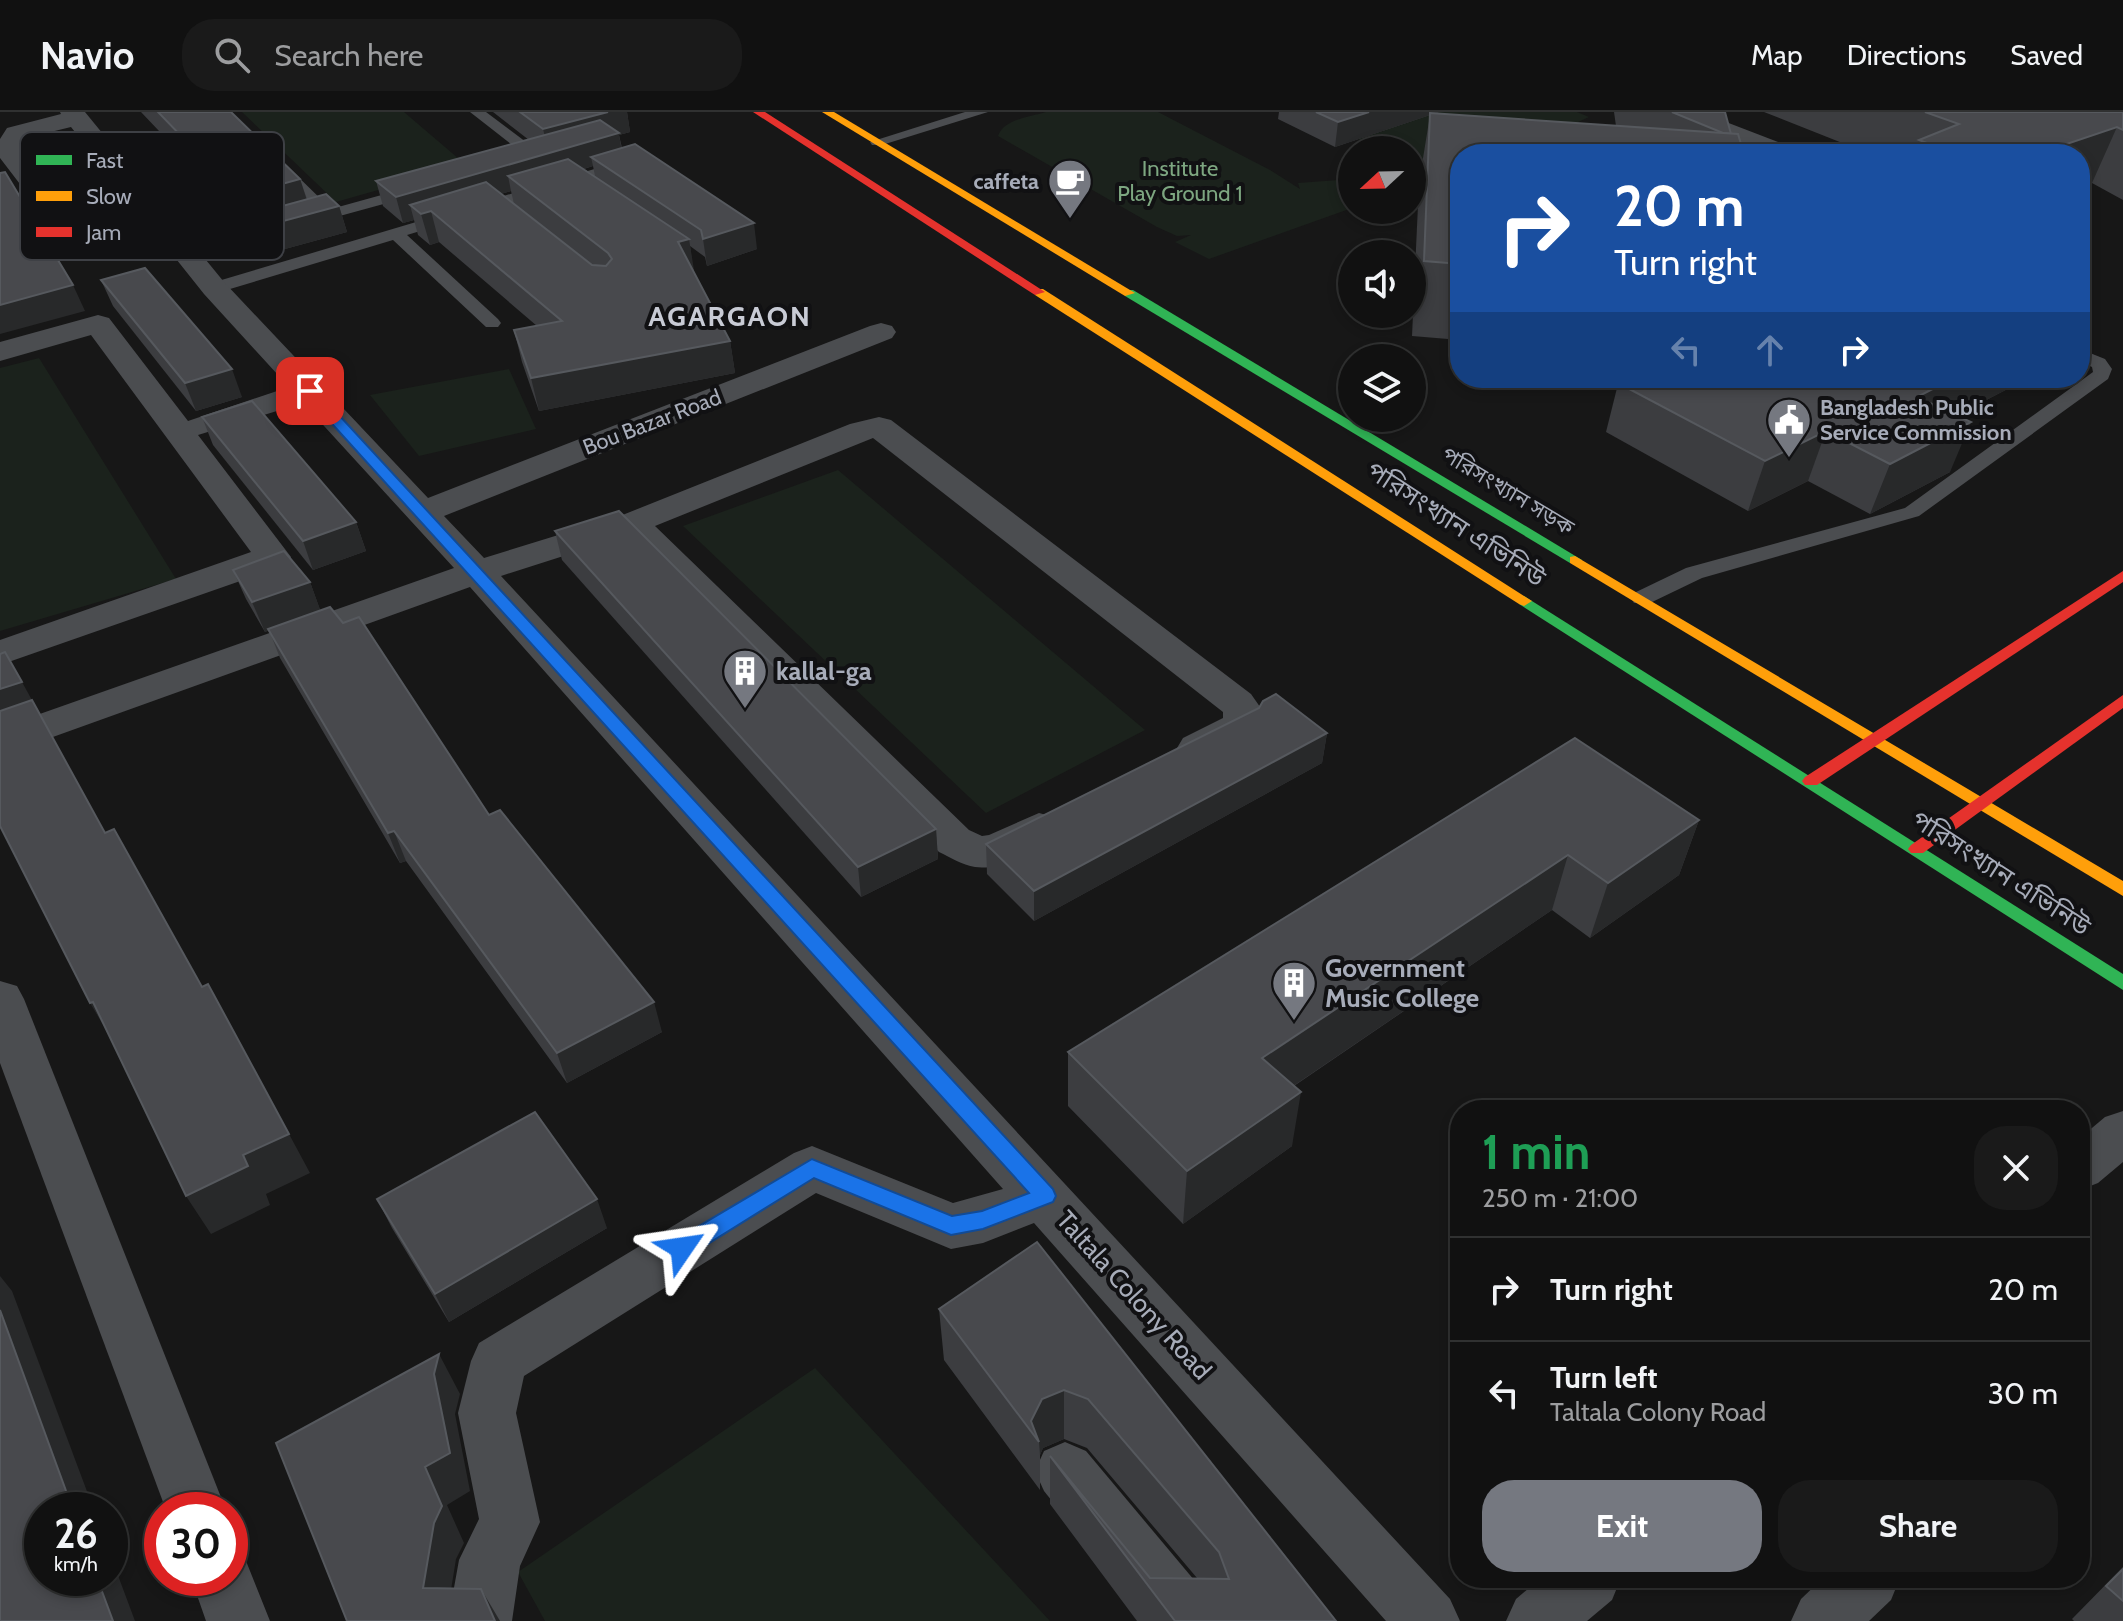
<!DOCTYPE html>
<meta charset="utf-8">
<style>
body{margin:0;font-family:Cabin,"Noto Sans Bengali",sans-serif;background:#1a1a1a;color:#f1f3f6;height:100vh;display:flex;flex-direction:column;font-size:30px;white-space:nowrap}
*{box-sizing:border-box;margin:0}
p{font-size:26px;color:#9c9d9f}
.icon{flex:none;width:44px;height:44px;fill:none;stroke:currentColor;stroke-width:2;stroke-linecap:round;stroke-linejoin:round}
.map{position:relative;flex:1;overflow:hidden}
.sheet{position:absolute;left:1450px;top:988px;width:640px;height:488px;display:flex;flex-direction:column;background:#111;border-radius:32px;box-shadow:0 4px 12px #0003,0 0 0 2px #303131}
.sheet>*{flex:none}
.top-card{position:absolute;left:1450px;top:32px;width:640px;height:244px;border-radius:32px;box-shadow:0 4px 12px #0003,0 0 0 2px #303131;background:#1a4fa0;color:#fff;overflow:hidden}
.needle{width:52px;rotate:248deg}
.controls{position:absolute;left:1338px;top:24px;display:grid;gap:16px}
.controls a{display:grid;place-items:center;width:88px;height:88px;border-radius:50%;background:#111;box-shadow:0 4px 12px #0003,0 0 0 2px #303131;font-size:40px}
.speed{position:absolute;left:24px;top:1380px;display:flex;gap:16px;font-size:40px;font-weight:700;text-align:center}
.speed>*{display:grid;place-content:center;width:104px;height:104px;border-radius:50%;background:#111;box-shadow:0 4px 12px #0003,0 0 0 2px #303131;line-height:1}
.speed small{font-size:20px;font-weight:400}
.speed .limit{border:12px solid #d22;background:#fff;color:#111}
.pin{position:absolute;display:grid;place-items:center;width:68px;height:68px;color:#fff;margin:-34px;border-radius:16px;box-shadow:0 4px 12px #0006}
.me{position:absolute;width:88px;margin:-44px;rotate:58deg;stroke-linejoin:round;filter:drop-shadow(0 0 6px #0008)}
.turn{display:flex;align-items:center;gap:28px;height:168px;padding:0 32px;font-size:36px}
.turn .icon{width:104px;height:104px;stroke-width:2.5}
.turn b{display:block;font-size:56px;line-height:68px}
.lanes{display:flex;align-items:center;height:76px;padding:0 32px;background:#0003;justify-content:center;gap:40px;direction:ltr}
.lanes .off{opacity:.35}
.round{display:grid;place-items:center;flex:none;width:84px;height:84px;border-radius:32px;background:#1a1a1a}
.headline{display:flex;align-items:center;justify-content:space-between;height:136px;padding:0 32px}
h1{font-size:48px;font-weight:800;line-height:60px;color:#1e9e55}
.button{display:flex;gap:16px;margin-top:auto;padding:16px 32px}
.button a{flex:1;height:92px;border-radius:32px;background:#757880;color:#fff;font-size:32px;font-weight:800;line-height:92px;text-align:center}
.button a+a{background:#1a1a1a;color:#f1f3f6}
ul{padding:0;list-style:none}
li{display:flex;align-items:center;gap:24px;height:104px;padding:0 32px;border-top:2px solid #303131}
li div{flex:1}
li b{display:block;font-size:30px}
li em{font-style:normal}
header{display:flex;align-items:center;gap:48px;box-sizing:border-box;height:112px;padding:0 40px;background:#111;border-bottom:2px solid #303131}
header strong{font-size:38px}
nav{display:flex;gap:44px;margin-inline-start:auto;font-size:28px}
.search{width:560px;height:72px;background:#1a1a1a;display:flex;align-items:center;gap:20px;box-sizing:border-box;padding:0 28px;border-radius:32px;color:#9c9d9f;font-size:30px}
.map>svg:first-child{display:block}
.green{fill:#1b221c}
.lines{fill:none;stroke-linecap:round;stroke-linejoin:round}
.lane{fill:#4b4d50;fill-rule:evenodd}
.street{fill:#4b4d50;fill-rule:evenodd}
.fast{fill:#30b455;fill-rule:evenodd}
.slow{fill:#ff9f0a;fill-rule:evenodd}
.jam{fill:#e5322d;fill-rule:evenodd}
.wall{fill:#3c3d40;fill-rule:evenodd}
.shaded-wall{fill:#28292a}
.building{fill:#48494d;stroke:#56595e;stroke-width:2}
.route{fill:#1a73e8;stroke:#114b97;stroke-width:2}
.labels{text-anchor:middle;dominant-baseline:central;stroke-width:8;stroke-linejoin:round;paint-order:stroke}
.far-park-label{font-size:22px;fill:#7da680;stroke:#111113}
.far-poi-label{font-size:22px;font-weight:bold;fill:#a7acb9;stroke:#111113;text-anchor:end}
.far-street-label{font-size:22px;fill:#a7acb9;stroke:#111113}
.street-label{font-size:26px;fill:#a7acb9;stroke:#111113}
.poi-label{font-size:26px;font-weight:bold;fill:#a7acb9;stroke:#111113;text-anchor:start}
.far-district-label{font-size:28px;font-weight:bold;letter-spacing:2px;fill:#c8cbd5;stroke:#111113}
.key{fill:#111113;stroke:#3e4045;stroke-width:2}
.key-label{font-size:22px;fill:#a7acb9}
</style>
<header>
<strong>Navio</strong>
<div class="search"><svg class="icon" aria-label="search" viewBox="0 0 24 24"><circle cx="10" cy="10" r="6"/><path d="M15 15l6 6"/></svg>Search here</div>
<nav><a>Map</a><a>Directions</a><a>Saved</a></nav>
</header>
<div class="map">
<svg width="2123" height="1509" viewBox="0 0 2123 1509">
<rect width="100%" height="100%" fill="#171717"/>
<g class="green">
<path d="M242 0H404L466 53 336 90Z"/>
<path d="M1046 0H1158L1270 58 1300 77 1298 71 1352 67V96L1209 147 1175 130 1191 123 1177 124 1157 115 998 24C1004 7 1030 5 1046 0Z"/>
<path d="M1351 0H1577L1589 5 1578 10 1570 19 1460 42V58L1412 75V38H1381L1358 27 1383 19 1345 1Z"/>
<path d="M39 246 176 467 0 519V256Z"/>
<path d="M509 257 536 317 419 344 370 283Z"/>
<path d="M838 358 1145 618 986 701 683 414Z"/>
<path d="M815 1256 1050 1509H545L518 1460Z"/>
</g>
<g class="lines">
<g class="lane">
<path d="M470 0H486L534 36 537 39 532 49 517 56 512 54 509 51 521 40Z"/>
<path d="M965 0H988L882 33H872L870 30Z"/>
<path d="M628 47 633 49V55L407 123 498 207 501 211 498 215H486L393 128 220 180H208L205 176 208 172Z"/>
<path d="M279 49 284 51 331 97 414 74 422 79 420 82 186 146 180 145 178 141 180 137 317 101 274 57V51Z"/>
<path d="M2080 237 2105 247 2112 257 2108 267 1919 404 1702 466 1650 491H1634L1631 486 1634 481 1686 456 1905 396 2093 260 2092 255 2080 249Z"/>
</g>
<g class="street">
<path d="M60 0H85L224 170 428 386 870 214 881 211 892 214 896 220 892 226 444 404 484 446 620 404 850 312 879 305 891 308 1251 582 1265 602C1254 630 1213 654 1183 646L1177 636 1183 626 1223 606V600L873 326 655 414 969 718 982 724 989 723 1039 701 1054 705 1061 716C1047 738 1001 759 975 755 962 753 950 745 939 740L626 424 501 464 1450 1487 1460 1509H1386L1034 1111 983 1131 951 1137 816 1081 524 1264 516 1301 540 1410 520 1454 512 1509H448L459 1448 479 1407 458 1301 471 1249 479 1231 794 1041 812 1034 953 1091 1003 1077 470 475 0 644V616L454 456 303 291 198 323 291 445 286 453 0 553V528L251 440 91 223 0 249V230L98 203 109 206 188 309 289 275 204 182 71 15 26 26 20 38 99 138 95 144 85 146 75 144 0 46V27L7 16 61 2Z"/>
<path d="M1666 0H1700L1796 37 1800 42H1764L1669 5Z"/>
<path d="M0 869 17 874 24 887 226 1398H166L0 951Z"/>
<path d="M2123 999V1050L2098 1071 2080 1078V1026L2105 1005Z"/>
<path d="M1065 1330 1086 1339 1210 1487 1220 1509H1148L1044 1379 1035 1359 1044 1339Z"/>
<path d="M230 1438 244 1444 270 1509H206L191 1466H230Z"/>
<path d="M1541 1466H1621L1612 1488 1587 1509H1506L1516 1487Z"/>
<path d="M1823 1466H1900L1891 1488 1869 1509H1791L1801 1487Z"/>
</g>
<g class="fast">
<path d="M1125 178H1133L1582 448 1580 451H1570L1125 184Z"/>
<path d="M1524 484 2123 862V878L1519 492V486Z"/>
</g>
<g class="slow">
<path d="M822 0H834L1135 181 1125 184Z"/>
<path d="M1035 177H1043L1532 489 1524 494 1519 492 1035 183Z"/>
<path d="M1575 444 2123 769V784L1570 451V445Z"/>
</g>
<g class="jam">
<path d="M753 0H765L1045 180 1035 183Z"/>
<path d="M2123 459V470L1817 673H1805L1802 669 1805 665Z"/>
<path d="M2123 583V596L1923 741H1911L1908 737 1911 733Z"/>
</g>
</g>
<g class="wall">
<path d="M141 0H231L300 67 307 87 339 94 347 120 274 140 262 128 257 113 250 115Z"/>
<path d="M493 0H627L630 20 619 23 622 36 757 137 707 154 705 145 690 134 693 158 730 229 735 261 539 299 522 250 514 218 537 214 439 130 430 133 418 123 414 108 403 111 383 94 376 69 529 28ZM593 54 595 64 584 57ZM511 79 514 92 501 82Z"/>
<path d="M1279 0H1439L1434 2 1616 14 1614 0H1725L1731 22 1460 42V228L1412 224 1419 71 1430 3 1335 35 1278 7Z"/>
<path d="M1764 0H2123V88L2092 71 2080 76V42H1870Z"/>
<path d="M101 168 242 285 196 299 113 194Z"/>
<path d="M1598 266H2029L1957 303 1950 360 1870 402 1808 369 1748 399 1606 320 1617 276Z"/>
<path d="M202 305 356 410 366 439 313 458 213 333Z"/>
<path d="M555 419 936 717 938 747 861 785 562 448Z"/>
<path d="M233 458 310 470 320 498 489 703 662 920 567 971 406 749 400 751 280 546 269 518 265 520 246 487Z"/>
<path d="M1327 621 1322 651 1034 809 987 762 986 732Z"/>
<path d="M1575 626 1699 708 1679 763 1590 826 1552 798 1294 974 1292 1034 1183 1112 1068 994V940Z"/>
<path d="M377 1087 607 1116 449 1210 392 1116Z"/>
<path d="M1037 1130 1336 1509H1137L1050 1392V1344L1150 1466H1197L1087 1336 1064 1327 1043 1336 1040 1343V1378L944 1248 939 1197Z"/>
<path d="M2123 1455V1509H2074L2072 1507Z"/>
</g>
<g class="shaded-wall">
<path d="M608 0H627L630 20 619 23 623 45H591L593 54 522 75 508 64 511 79 434 102 431 99 439 130 430 133 421 102 410 93 414 108 403 111 396 85 549 41 543 17Z"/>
<path d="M1369 0H1439L1335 35 1338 10Z"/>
<path d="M2117 15 2092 71 2080 76V42H2037Z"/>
<path d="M300 67 310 98 253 102 257 113 250 115 239 84Z"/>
<path d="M339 94 347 120 274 140 265 114Z"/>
<path d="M754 111 757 137 707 154 703 127Z"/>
<path d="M689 127 694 158 683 161 678 130Z"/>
<path d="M73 173 85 199 0 222V193Z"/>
<path d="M730 229 735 261 539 299 531 266Z"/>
<path d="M232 257 242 285 196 299 185 271Z"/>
<path d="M1954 266H2029L1897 334 1917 285Z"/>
<path d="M1971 310 1950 360 1870 402 1890 352Z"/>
<path d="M1826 319 1808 369 1748 399 1765 349Z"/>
<path d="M356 410 366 439 313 458 303 429Z"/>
<path d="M310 470 321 500 265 520 252 490Z"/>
<path d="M22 570 127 761 0 613V577Z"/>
<path d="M1327 621 1322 651 1034 809V779Z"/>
<path d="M1699 708 1679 763 1590 826 1608 771Z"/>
<path d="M936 717 938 747 861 785 858 755Z"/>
<path d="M394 719 406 749 400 751 388 721Z"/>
<path d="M1568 743 1552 798 1255 1000 1262 946Z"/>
<path d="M93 890 114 931 90 891Z"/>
<path d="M654 890 662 920 567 971 557 941Z"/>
<path d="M1301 980 1292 1034 1183 1112 1187 1059Z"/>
<path d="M289 1022 310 1061 266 1082 270 1093 211 1122 186 1084 243 1043Z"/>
<path d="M597 1087 607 1116 449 1210 435 1182Z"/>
<path d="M0 1164 12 1179 94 1398H73L0 1198Z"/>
<path d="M439 1242 460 1282 455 1302 470 1379 447 1393 464 1431 456 1447 446 1509 423 1476 425 1355 434 1262Z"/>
<path d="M1064 1278V1327L1043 1336 1040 1343 1039 1330 1031 1309 1042 1287Z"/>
<path d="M110 1442 135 1509H113L97 1466H110Z"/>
<path d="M481 1477 500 1509H495Z"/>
</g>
<g class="building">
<path d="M158 0H231L300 67 239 84Z"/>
<path d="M520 0H608L543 17Z"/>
<path d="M1316 0H1369L1338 10Z"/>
<path d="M1672 0H1725L1731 22 1723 21Z"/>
<path d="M1925 0H2123V18L2117 15 2037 42H1955L1919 28 1959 12Z"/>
<path d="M1430 1 1738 22 1744 42H1460V152L1424 149Z"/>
<path d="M600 8 619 21 396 85 376 69Z"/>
<path d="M635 32 754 111 703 127 701 118 591 45Z"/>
<path d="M568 47 689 127 678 130 730 229 531 266 514 218 562 209 431 99 421 102 410 93 486 70 592 153 606 154 612 147 608 141 508 64Z"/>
<path d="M5 60 73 173 0 193V61Z"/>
<path d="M326 82 339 94 265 114 253 102Z"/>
<path d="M145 156 232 257 185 271 101 168Z"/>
<path d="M1630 266H1954L1917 285 1971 310 1890 352 1826 319 1765 349 1618 271Z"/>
<path d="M252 289 356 410 303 429 202 305Z"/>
<path d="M619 399 936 717 858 755 555 419Z"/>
<path d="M284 439 310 470 252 490 233 458Z"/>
<path d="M330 495 343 511 359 505 489 703 500 698 654 890 557 941 394 719 388 721 268 517Z"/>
<path d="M5 540 22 570 0 577V542Z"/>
<path d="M1276 582 1327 621 1034 779 986 732 1259 596 1263 589Z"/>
<path d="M32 588 105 721 114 717 202 875 208 872 289 1022 243 1043 248 1054 186 1084 93 890 90 891 0 714V599Z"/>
<path d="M1575 626 1699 708 1608 771 1568 743 1262 946 1301 980 1187 1059 1068 940Z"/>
<path d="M535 1000 597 1087 435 1182 377 1087Z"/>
<path d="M1037 1130 1336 1509H1175L1050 1344 1150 1466 1229 1467 1219 1440 1088 1287 1064 1278 1042 1287 1031 1309 1039 1330 939 1197Z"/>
<path d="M0 1198 73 1398H42V1466H97L113 1509H0Z"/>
<path d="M439 1242 434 1262 450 1341 425 1355 442 1394 434 1411 423 1476 481 1477 495 1509H347L276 1331Z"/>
<path d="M2123 1457V1489L2106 1474Z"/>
</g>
<path class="route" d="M305 276H314L1053 1077 1056 1084 1053 1090 983 1117 951 1123 814 1066 690 1143 682 1146 674 1143 671 1136 674 1129 812 1047 952 1104 982 1099 1029 1081 305 282Z"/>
<defs>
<g id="cafe-pin" transform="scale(2.3)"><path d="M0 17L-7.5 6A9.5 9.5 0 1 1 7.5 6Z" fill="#757880" stroke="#111113"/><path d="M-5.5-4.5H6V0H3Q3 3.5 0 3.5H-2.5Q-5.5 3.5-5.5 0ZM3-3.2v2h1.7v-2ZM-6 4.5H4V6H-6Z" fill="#fff"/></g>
<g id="civic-pin" transform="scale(2.3)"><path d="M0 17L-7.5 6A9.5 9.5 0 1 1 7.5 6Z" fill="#757880" stroke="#111113"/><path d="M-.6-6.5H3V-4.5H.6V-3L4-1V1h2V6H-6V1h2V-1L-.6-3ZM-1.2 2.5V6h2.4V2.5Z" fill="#fff"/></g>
<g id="building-pin" transform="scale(2.3)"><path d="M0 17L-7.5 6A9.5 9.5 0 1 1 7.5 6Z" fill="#757880" stroke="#111113"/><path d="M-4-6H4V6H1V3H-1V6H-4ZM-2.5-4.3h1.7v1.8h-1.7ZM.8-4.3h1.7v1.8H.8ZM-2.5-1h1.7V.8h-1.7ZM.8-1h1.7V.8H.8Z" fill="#fff"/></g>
</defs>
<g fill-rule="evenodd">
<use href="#cafe-pin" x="1070" y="69"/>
<use href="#civic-pin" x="1789" y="308"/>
<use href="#building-pin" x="745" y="559"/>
<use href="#building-pin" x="1294" y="871"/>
</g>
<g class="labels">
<g class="far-park-label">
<text x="1180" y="56">Institute<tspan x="1180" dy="25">Play Ground 1</tspan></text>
</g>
<g class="far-poi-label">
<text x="1039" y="69">caffeta</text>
<text x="1820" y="295" text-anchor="start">Bangladesh Public<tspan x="1820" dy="25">Service Commission</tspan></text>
</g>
<g class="far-street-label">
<text transform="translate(652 310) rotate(-21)">Bou Bazar Road</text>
<text transform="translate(1508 379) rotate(31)">পরিসংখ্যান সড়ক</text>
</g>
<g class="street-label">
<text transform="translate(1456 412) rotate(33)">পরিসংখ্যান এভিনিউ</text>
<text transform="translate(2001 761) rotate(33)">পরিসংখ্যান এভিনিউ</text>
<text transform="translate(1134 1183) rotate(48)">Taltala Colony Road</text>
</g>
<g class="poi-label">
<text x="776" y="559">kallal-ga</text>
<text x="1325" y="856">Government<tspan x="1325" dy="30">Music College</tspan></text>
</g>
<g class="far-district-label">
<text x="730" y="204">AGARGAON</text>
</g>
</g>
<rect x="20" y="20" width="264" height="128" rx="12" class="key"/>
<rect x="36" y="43" width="36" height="10" fill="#30b455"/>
<rect x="36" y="79" width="36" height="10" fill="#ff9f0a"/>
<rect x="36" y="115" width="36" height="10" fill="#e5322d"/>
<g class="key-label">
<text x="86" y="56">Fast</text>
<text x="86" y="92">Slow</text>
<text x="86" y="128">Jam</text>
</g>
</svg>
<div class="controls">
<a><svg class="needle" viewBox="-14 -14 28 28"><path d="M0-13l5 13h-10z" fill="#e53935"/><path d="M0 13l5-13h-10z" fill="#9c9d9f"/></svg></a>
<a><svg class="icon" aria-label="sound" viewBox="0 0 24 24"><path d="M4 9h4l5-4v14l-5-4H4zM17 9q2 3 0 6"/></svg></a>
<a><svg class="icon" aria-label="layers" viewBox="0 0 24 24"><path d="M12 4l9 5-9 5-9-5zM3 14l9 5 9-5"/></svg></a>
</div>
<div class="speed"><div>26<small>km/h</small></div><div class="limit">30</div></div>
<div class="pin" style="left:310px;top:279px;background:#d93025"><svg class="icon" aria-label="arrive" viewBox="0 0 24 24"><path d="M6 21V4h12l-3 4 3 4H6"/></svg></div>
<svg class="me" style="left:682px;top:1136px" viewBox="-20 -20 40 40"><path d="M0-17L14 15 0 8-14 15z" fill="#1a73e8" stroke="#fff" stroke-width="4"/></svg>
<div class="top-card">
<div class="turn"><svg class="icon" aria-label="right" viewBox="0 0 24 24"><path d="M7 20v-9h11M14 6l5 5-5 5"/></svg><div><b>20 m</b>Turn right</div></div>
<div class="lanes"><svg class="icon off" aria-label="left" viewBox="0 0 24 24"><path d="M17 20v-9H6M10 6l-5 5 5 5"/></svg><svg class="icon off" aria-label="ahead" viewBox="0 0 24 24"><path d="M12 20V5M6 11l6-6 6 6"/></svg><svg class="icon" aria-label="right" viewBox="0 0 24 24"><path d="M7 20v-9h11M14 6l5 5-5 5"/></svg></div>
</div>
<section class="sheet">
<div class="headline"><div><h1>1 min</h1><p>250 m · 21:00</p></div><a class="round"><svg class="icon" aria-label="close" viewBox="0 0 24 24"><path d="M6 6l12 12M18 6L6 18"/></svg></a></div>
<ul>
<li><svg class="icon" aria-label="right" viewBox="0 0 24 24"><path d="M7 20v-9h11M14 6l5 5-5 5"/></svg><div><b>Turn right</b></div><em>20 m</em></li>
<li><svg class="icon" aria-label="left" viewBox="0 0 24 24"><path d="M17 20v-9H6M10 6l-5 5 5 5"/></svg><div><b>Turn left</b><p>Taltala Colony Road</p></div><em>30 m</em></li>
</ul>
<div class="button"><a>Exit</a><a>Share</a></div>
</section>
</div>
